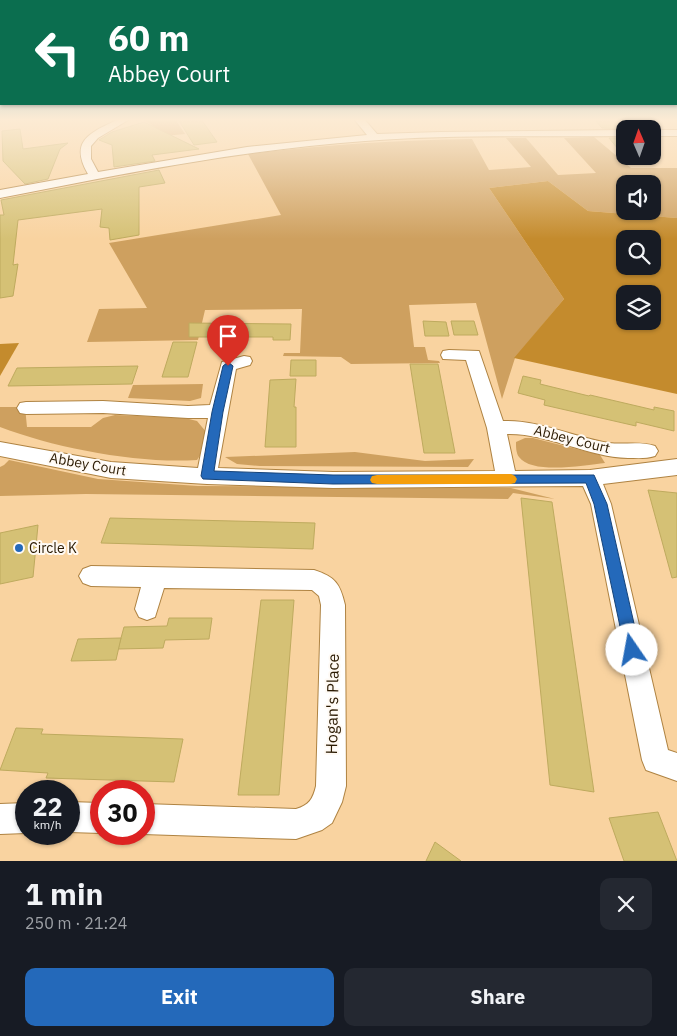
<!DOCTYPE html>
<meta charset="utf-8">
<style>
body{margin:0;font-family:"IBM Plex Sans",sans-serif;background:#242831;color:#f1f3f6;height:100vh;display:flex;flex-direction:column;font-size:19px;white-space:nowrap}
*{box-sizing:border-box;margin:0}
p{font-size:16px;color:#9ea1a6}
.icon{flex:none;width:28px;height:28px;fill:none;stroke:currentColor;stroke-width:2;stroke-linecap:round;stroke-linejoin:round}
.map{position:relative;height:861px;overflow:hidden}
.sheet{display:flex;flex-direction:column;background:#171b24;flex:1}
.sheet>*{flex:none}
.banner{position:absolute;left:0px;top:0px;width:678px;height:105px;box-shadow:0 1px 4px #0004;background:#0b6e4f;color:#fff;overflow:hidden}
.needle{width:32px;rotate:358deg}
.buttons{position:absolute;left:616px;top:120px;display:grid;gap:10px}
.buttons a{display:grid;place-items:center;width:45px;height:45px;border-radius:10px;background:#171b24;box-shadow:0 1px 4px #0004;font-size:25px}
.speed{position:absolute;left:15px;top:780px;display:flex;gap:10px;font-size:25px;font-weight:700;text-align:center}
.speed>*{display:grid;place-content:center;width:65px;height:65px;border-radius:50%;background:#171b24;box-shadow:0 1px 4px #0004;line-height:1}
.speed small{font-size:12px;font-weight:400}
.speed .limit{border:8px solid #d22;background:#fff;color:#111}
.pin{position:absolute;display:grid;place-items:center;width:42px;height:42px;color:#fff;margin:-51px -21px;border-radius:50% 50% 50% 0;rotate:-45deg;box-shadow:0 0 5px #0007}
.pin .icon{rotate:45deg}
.me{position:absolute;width:55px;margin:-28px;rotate:348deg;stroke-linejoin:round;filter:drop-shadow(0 0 4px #0008)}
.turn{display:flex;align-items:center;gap:18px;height:105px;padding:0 25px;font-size:22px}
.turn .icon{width:65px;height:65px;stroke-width:2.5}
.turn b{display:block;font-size:35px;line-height:42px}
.round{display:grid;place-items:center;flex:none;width:52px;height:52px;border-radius:10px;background:#242831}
.headline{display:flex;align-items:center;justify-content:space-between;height:85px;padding:0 25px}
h1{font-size:30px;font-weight:700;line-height:38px}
.primary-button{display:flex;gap:10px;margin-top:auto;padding:10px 25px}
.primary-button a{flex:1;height:58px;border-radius:10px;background:#2469ba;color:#fff;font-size:20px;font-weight:700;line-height:58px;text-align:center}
.primary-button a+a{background:#242831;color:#f1f3f6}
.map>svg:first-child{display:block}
.green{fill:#cea05f;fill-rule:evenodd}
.forest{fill:#c48b2d;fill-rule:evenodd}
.building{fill:#d5c175;stroke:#beaa5e}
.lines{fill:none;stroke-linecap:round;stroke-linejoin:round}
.minor-casing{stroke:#af8342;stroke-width:2}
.minor{fill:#fff;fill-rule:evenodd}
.route{fill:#2469ba;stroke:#174479}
.slow{fill:#f59e0b}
.poi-dot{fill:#2469ba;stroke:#fffaf4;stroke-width:2}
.labels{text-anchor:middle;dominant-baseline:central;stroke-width:4;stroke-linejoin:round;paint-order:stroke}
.street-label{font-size:14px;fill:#2a1900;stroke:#fffaf4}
.poi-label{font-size:14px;fill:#2a1900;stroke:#fffaf4;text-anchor:start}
.near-street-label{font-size:16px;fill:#2a1900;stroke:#fffaf4}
</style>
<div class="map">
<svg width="677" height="861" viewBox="0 0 677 861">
<rect width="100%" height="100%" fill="#f9d3a0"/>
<g class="green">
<path d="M142 119H175L185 134 164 136 158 129Z"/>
<path d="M594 137 631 168H677V218L588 211 548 181 489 188 564 299 515 358 502 399 476 303 409 305 414 347H425L428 360 439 361 440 363 351 364 341 357 283 356 284 353H300L302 309 205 310 198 340 87 342 99 309 147 308 109 243 281 215 248 154C323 145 396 140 472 139L489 170 531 167 506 138H526L558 175 596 173 564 138ZM625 184H652V211H625Z"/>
<path d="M203 384 201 398 190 401 128 398 133 385Z"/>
<path d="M0 407H25L27 427H91L103 418 115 415 185 418 197 421 207 433 205 448 197 460C138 464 55 448 0 427Z"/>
<path d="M525 438H533L600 455 605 463C585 465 532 475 519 457 516 453 516 447 516 442Z"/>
<path d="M355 452 425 461 474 459 468 467 260 466 237 464 225 457Z"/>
<path d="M9 460 98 479 198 486 511 488 555 499 513 493 508 499 86 494 0 496V467L4 465Z"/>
</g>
<g class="forest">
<path d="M548 181 588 211 677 218V394L514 358 564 299 489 188ZM625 239H652V266H625ZM625 294H652V321H625Z"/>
<path d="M19 343 0 376V344Z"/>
</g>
<g class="building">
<path d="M178 119H201L217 142 194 145Z"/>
<path d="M594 119H622L631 129 602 128Z"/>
<path d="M144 122 199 149 152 155 155 161 114 167 112 145 99 140 112 132Z"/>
<path d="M20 129 23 149 68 143 60 149 48 179 25 184 3 161 2 131Z"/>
<path d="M609 138H625V149H618Z"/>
<path d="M159 170 165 183 139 187V235L110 240 109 228 100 227 102 209 18 220 13 265 18 264 13 296 0 298V215H4L1 200Z"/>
<path d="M423 321 446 322 449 336H425Z"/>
<path d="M451 321H474L478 335H454Z"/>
<path d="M189 323 291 324 290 340H273V337H189Z"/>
<path d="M173 342H197L188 377H162Z"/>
<path d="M291 360H316V376H290Z"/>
<path d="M410 364H438L455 453H424Z"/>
<path d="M138 366 132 384 8 386 17 368Z"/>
<path d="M523 376 541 380 540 384 589 396 590 395 654 410V407L674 411V431L636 422V426L544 405 545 400 518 393Z"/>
<path d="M296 379 294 407H296V447H265L270 380Z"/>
<path d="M648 490 677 493V577L672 578Z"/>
<path d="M521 498 552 502 594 792 550 785Z"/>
<path d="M110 518 315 523 313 549 101 543Z"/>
<path d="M38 525 33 577 0 584V533Z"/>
<path d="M261 600H294L279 795H238Z"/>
<path d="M169 618H212L209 639 165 640 163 648 118 649 124 627 167 626Z"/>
<path d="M121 638 116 660 71 661 78 639Z"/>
<path d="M16 728 43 729 41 734 183 739 174 782 46 778 48 773 0 770Z"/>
<path d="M658 812 677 861H624L609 818Z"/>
<path d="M435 842 461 861H426Z"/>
</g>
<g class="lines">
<g class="minor-casing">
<g id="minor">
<path d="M119 119H130L98 138 91 146V159L98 172 247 147 367 135 354 119H364L377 134 440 132 625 130V136C538 137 451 134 365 141 241 150 121 174 0 198V190L88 174C68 140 92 132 119 119Z"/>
<rect x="652" y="130" width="25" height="6"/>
<path d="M449 350 479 351 503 421C540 420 573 437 609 443 624 445 640 441 655 446L658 451 655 456C646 459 637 458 628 458 587 457 548 433 507 434L515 471 590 470 677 459V475L603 484 611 504 668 750 677 753V781L646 770 642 760 591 504 583 486 333 488 207 484 111 478 0 456V442L111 462 198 468 208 418H188L103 413 26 414 20 413 17 408 20 403 26 402 103 401 188 406 210 405 222 362 244 356 250 357 252 361 250 365 236 369 218 468 333 472 495 471 487 428 466 360 443 359 441 355 443 351Z"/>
<path d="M91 566 314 570C335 577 340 583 345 605L346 786 342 802 332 823 322 830 296 839 143 834 144 804 296 809C309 805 313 799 316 786L321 605 319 596 312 590 164 588 155 617 147 620 139 617 135 609 141 587 91 586 83 583 79 576 83 569Z"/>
<path d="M69 802 101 803V833L69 832Z"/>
<path d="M26 803V833L0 834V804Z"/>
</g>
</g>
<use href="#minor" class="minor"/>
</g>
<linearGradient id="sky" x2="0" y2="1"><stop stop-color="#5fabca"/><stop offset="0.5" stop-color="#fcebd4"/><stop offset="1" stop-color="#fcebd4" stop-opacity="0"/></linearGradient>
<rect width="677" height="239" fill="url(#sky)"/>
<path class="route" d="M228 362 233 366 223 412 214 471 333 475H594L607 504 640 650 638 655 632 658 627 655 625 650 594 504 586 483 333 484 203 479 201 476 212 412 223 366Z"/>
<path class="slow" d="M511 474 515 476 517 479 515 483 511 484H377L372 483 370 480 372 476 377 475Z"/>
<circle class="poi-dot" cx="19" cy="548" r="5"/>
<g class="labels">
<g class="street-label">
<text transform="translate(572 439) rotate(14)">Abbey Court</text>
<text transform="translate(88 464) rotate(10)">Abbey Court</text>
</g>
<g class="poi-label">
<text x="29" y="548">Circle K</text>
</g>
<g class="near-street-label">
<text transform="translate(332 704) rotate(-89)">Hogan's Place</text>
</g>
</g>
</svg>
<div class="buttons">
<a><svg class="needle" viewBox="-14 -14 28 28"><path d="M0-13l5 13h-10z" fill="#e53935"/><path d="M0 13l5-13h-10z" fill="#9ea1a6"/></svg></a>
<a><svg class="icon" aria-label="sound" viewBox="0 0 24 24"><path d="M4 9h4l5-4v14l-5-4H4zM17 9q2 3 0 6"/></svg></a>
<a><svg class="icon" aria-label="search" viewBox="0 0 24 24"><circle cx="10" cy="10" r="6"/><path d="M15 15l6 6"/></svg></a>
<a><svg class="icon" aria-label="layers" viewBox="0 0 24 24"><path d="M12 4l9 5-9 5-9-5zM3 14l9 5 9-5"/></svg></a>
</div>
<div class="speed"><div>22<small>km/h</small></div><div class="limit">30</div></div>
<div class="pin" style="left:228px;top:366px;background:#d93025"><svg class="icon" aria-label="arrive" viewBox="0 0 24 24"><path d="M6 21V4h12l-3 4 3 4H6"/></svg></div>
<svg class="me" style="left:632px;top:650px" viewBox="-20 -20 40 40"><circle r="19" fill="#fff"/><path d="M0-13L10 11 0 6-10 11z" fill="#2469ba"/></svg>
<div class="banner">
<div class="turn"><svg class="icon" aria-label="left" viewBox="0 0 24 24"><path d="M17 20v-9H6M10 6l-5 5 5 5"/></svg><div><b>60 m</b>Abbey Court</div></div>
</div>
</div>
<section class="sheet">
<div class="headline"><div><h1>1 min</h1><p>250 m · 21:24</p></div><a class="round"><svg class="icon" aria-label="close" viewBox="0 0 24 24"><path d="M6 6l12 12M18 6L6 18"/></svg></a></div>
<div class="primary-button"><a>Exit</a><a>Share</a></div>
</section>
